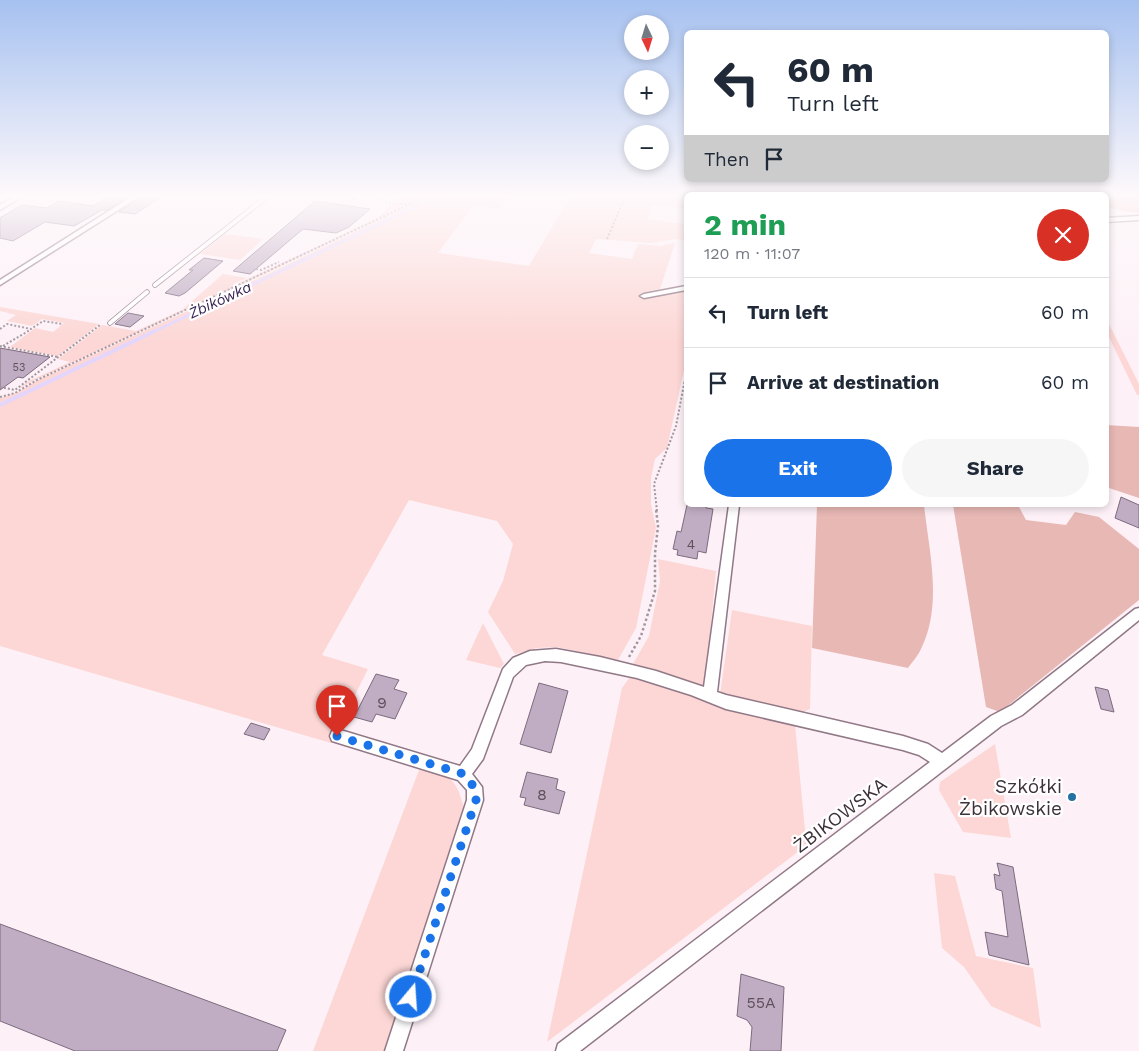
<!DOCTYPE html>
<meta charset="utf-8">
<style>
body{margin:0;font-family:"Work Sans",sans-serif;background:#f6f6f7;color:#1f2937;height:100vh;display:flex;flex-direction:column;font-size:19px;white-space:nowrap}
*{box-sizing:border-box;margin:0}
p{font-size:16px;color:#747a83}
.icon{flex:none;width:28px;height:28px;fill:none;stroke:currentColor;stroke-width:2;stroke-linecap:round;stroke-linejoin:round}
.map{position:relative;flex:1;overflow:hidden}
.panel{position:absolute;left:684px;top:192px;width:425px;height:315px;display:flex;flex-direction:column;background:#fff;border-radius:8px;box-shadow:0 2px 8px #0003}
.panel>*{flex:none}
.hud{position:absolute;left:684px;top:30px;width:425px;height:152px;border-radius:8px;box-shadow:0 2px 8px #0003;background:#fff;color:#1f2937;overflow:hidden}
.needle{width:32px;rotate:176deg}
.tools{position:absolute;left:624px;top:15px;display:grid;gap:10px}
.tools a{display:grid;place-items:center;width:45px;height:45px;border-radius:50%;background:#fff;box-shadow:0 2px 8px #0003;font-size:25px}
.pin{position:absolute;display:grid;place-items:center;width:42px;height:42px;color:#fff;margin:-51px -21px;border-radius:50% 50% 50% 0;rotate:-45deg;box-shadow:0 0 5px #0007}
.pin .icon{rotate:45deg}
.me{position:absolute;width:55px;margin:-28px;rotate:18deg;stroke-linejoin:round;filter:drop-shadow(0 0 4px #0008)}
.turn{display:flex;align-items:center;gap:18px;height:105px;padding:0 20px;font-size:22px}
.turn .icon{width:65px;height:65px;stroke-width:2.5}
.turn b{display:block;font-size:35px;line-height:42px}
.then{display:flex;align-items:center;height:48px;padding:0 20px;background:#0003;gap:10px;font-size:19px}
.round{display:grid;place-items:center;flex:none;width:52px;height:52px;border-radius:26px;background:#f6f6f7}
.headline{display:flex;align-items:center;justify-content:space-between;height:85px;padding:0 20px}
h1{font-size:30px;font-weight:700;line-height:38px;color:#1e9e55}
.primary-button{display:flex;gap:10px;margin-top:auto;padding:10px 20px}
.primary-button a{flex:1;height:58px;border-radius:30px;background:#1a73e8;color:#fff;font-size:20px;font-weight:700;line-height:58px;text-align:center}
.primary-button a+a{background:#f6f6f7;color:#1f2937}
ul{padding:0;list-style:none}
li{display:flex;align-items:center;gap:15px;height:70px;padding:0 20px;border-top:1px solid #e0e1e3}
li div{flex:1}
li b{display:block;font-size:19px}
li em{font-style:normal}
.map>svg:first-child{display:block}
.green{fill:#fcd7d5}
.forest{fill:#e8b8b5}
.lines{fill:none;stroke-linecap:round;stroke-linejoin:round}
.stream-far1{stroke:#e4d5fc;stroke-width:3}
.stream{stroke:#e4d5fc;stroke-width:4}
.building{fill:#c1adc3;stroke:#7c6a7e}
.service-casing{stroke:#917887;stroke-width:5.5}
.minor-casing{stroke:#917887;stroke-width:3}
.path-far1{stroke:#a3979e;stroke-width:2;stroke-dasharray:2 2;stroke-linecap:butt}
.path{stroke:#a3979e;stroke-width:2.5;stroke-dasharray:2.5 2.5;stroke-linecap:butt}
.service{stroke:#fff;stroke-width:4}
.minor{fill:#fff;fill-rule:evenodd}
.route{stroke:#1a73e8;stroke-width:9;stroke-dasharray:0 16.2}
.poi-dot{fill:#2671a4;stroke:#fff;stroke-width:2}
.labels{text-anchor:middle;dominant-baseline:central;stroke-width:4.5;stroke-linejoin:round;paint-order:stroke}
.far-number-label{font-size:11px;fill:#5e515c}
.number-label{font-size:14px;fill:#5e515c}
.far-water-label{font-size:15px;font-style:italic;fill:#3b2555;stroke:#fff}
.near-number-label{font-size:16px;fill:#5e515c}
.near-poi-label{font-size:19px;fill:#3d3239;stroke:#fff;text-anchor:end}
.near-street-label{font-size:19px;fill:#3d3239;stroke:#fff}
</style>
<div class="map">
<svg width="1139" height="1051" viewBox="0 0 1139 1051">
<rect width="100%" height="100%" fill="#fdf1f7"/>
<g class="green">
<path d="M400 195H427L273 270 37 379 18 389 27 382 70 362 58 359 102 325 136 331 182 310 223 274 247 278 235 283 237 284 378 218Z"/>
<path d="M430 195H511L500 209 474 205 438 253 529 266 571 195H686V209L653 205 647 219 686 224V241L676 239 650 243 596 239 589 253 632 259 638 244 660 246 675 243 660 289 642 293 645 297 686 289V361L667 448 655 459 651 478V504L656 528 636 628 618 660 557 647 537 648 515 654 488 612 503 581 513 544 497 521 409 500 322 655 368 669 331 743 0 646V398L16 393 38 380 274 271Z"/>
<path d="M225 234H226L263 239 240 260 200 254Z"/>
<path d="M0 307 99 324 58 356 10 347 35 328 53 332 64 323 42 319 32 326 7 321 16 315 0 311Z"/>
<path d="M1106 318 1139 384V395H1137L1106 331Z"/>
<path d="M658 559 716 571 705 689 633 664 649 636 660 581Z"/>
<path d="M732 610 812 626 810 709 801 713 720 695Z"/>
<path d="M483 623 504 664 500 668 466 660Z"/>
<path d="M630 677 700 698 719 708 795 725 805 830 811 842 547 1042 622 688Z"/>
<path d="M995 744 1011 838 963 832 939 790 940 782Z"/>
<path d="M419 770C451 776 456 777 464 809L384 1051H313Z"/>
<path d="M934 873 955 876 976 956 1033 968 1041 1028 991 1006 964 967 942 948Z"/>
</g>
<g class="forest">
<path d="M1106 195H1139V213L1106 208Z"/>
<path d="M1106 425 1139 427V498L1106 487Z"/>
<path d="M817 505H924C929 552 943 604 921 649 918 656 912 662 908 668L812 648Z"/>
<path d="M953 505H1018L1026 520 1066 525 1075 512 1099 517 1139 549V600L1000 712 986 707Z"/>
</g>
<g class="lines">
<path class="stream-far1" d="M153 332 440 195"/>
<path class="stream" d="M0 405 155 331"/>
</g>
<g class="building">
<path d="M130 195 107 210H102L74 226 45 222 13 241 0 238V218L22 205 47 208 59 201 93 206 109 196Z"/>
<path d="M144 195H164L135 214 119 212Z"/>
<path d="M315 201 370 209 349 227 336 233 303 229 250 274 233 271Z"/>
<path d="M204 258 223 261 185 293 179 296 165 293 193 270H189Z"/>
<path d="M128 313 144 316 130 327 115 324Z"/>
<path d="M0 348 50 357 23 378 18 377 0 390Z"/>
<path d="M1121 497 1139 505V528L1115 518Z"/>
<path d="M687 505H706V508L713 509 706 553 698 551 697 559 677 555 678 550 673 549 677 531 681 532Z"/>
<path d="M376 674 399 680 394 689 407 693 395 719 376 714 372 722 354 717Z"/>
<path d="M539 683 568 691 551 753 520 744Z"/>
<path d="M1095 687 1108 690 1114 712 1101 709Z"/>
<path d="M251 723 270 729 264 740 244 734Z"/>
<path d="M527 772 558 779 556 789 565 792 559 814 524 805 526 798 520 797Z"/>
<path d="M997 863 1013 867 1029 965 989 955 985 932 1008 937 1002 891 996 889 994 874 1000 876Z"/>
<path d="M0 924 286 1030 277 1051H75L0 1021Z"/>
<path d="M741 974 784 987 781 1051H750L752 1027 747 1020 737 1016Z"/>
</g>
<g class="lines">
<g class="service-casing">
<g id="service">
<path d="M155 285 269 195"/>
<path d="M110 323 147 292"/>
</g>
</g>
<g class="minor-casing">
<g id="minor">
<path d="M17 195H25L0 210V205Z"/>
<path d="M134 195H142L0 285V280Z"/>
<path d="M350 195H356V196L353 198Z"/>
<path d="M1139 216V220L1106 222V218Z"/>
<path d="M686 286V290L644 298 640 296 644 294Z"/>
<path d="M729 505H739L717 692 726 695 903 736 928 744 942 753 991 716 1012 705 1135 609 1139 608V620L1022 715 1001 726 580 1051H556L558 1044 930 762 919 755 903 750 726 709 691 695 637 678 561 662 545 661 526 665 513 677 483 759 472 774 482 787 483 800 403 1051H385L467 800V790L458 780 332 741 330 736 332 731 337 729 460 766 472 749 503 669 513 658 530 651 556 649 600 657 656 671 704 687Z"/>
</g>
</g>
<g class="path-far1">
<path d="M366 195 395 204H410"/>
<path d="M607 239 626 195"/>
<path d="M256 269 261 270 279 262"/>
<path d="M0 329 7 324 31 329 43 321 62 324"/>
<path d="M0 346 58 357"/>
<path d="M3 346 30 330"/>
<path d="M0 387 15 390 100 325"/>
<path d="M0 397 15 393 37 380 429 195"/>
<path d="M657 511 654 484 676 426 686 374"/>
</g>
<path class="path" d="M629 657 641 636 655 591V553L658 526 656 509"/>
<use href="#service" class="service"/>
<use href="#minor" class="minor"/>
</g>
<linearGradient id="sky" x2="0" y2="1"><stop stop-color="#a6c1f0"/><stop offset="0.57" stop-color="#fef9fb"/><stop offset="1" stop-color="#fef9fb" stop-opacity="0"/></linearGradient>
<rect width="1139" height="343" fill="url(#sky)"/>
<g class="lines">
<path class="route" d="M337 736 464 774 474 787 476 800 411 997"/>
</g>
<circle class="poi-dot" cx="1072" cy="797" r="5"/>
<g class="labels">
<g class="far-number-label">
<text x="19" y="367">53</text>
</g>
<g class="number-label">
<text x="691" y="544">4</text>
</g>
<g class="far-water-label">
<text transform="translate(220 300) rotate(-25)">Żbikówka</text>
</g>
<g class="near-number-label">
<text x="382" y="702">9</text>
<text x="542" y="794">8</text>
<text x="761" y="1002">55A</text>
</g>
<g class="near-poi-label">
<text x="1062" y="786">Szkółki<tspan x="1062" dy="22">Żbikowskie</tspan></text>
</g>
<g class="near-street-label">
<text transform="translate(840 815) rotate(-37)">ŻBIKOWSKA</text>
</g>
</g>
</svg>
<div class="tools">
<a><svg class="needle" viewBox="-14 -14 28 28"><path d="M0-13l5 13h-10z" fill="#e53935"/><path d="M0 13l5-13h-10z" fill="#747a83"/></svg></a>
<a>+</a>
<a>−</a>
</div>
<div class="pin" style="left:337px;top:736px;background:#d93025"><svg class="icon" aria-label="arrive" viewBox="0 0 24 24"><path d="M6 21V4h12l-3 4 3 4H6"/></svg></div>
<svg class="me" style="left:411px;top:997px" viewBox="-20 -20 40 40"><circle r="17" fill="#1a73e8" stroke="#fff" stroke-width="3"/><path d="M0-11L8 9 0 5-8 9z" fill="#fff"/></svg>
<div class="hud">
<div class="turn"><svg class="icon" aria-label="left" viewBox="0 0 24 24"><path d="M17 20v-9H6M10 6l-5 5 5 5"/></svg><div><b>60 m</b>Turn left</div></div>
<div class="then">Then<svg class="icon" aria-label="arrive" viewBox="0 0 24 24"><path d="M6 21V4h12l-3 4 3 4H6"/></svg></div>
</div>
<section class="panel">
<div class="headline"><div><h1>2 min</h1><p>120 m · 11:07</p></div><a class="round" style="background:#d93025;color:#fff"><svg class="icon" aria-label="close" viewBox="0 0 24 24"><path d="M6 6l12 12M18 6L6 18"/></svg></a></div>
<ul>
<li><svg class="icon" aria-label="left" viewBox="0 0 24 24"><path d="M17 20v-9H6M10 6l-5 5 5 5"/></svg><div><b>Turn left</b></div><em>60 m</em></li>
<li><svg class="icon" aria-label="arrive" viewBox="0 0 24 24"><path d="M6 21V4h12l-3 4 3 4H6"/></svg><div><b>Arrive at destination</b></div><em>60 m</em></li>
</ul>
<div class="primary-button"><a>Exit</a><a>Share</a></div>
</section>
</div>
